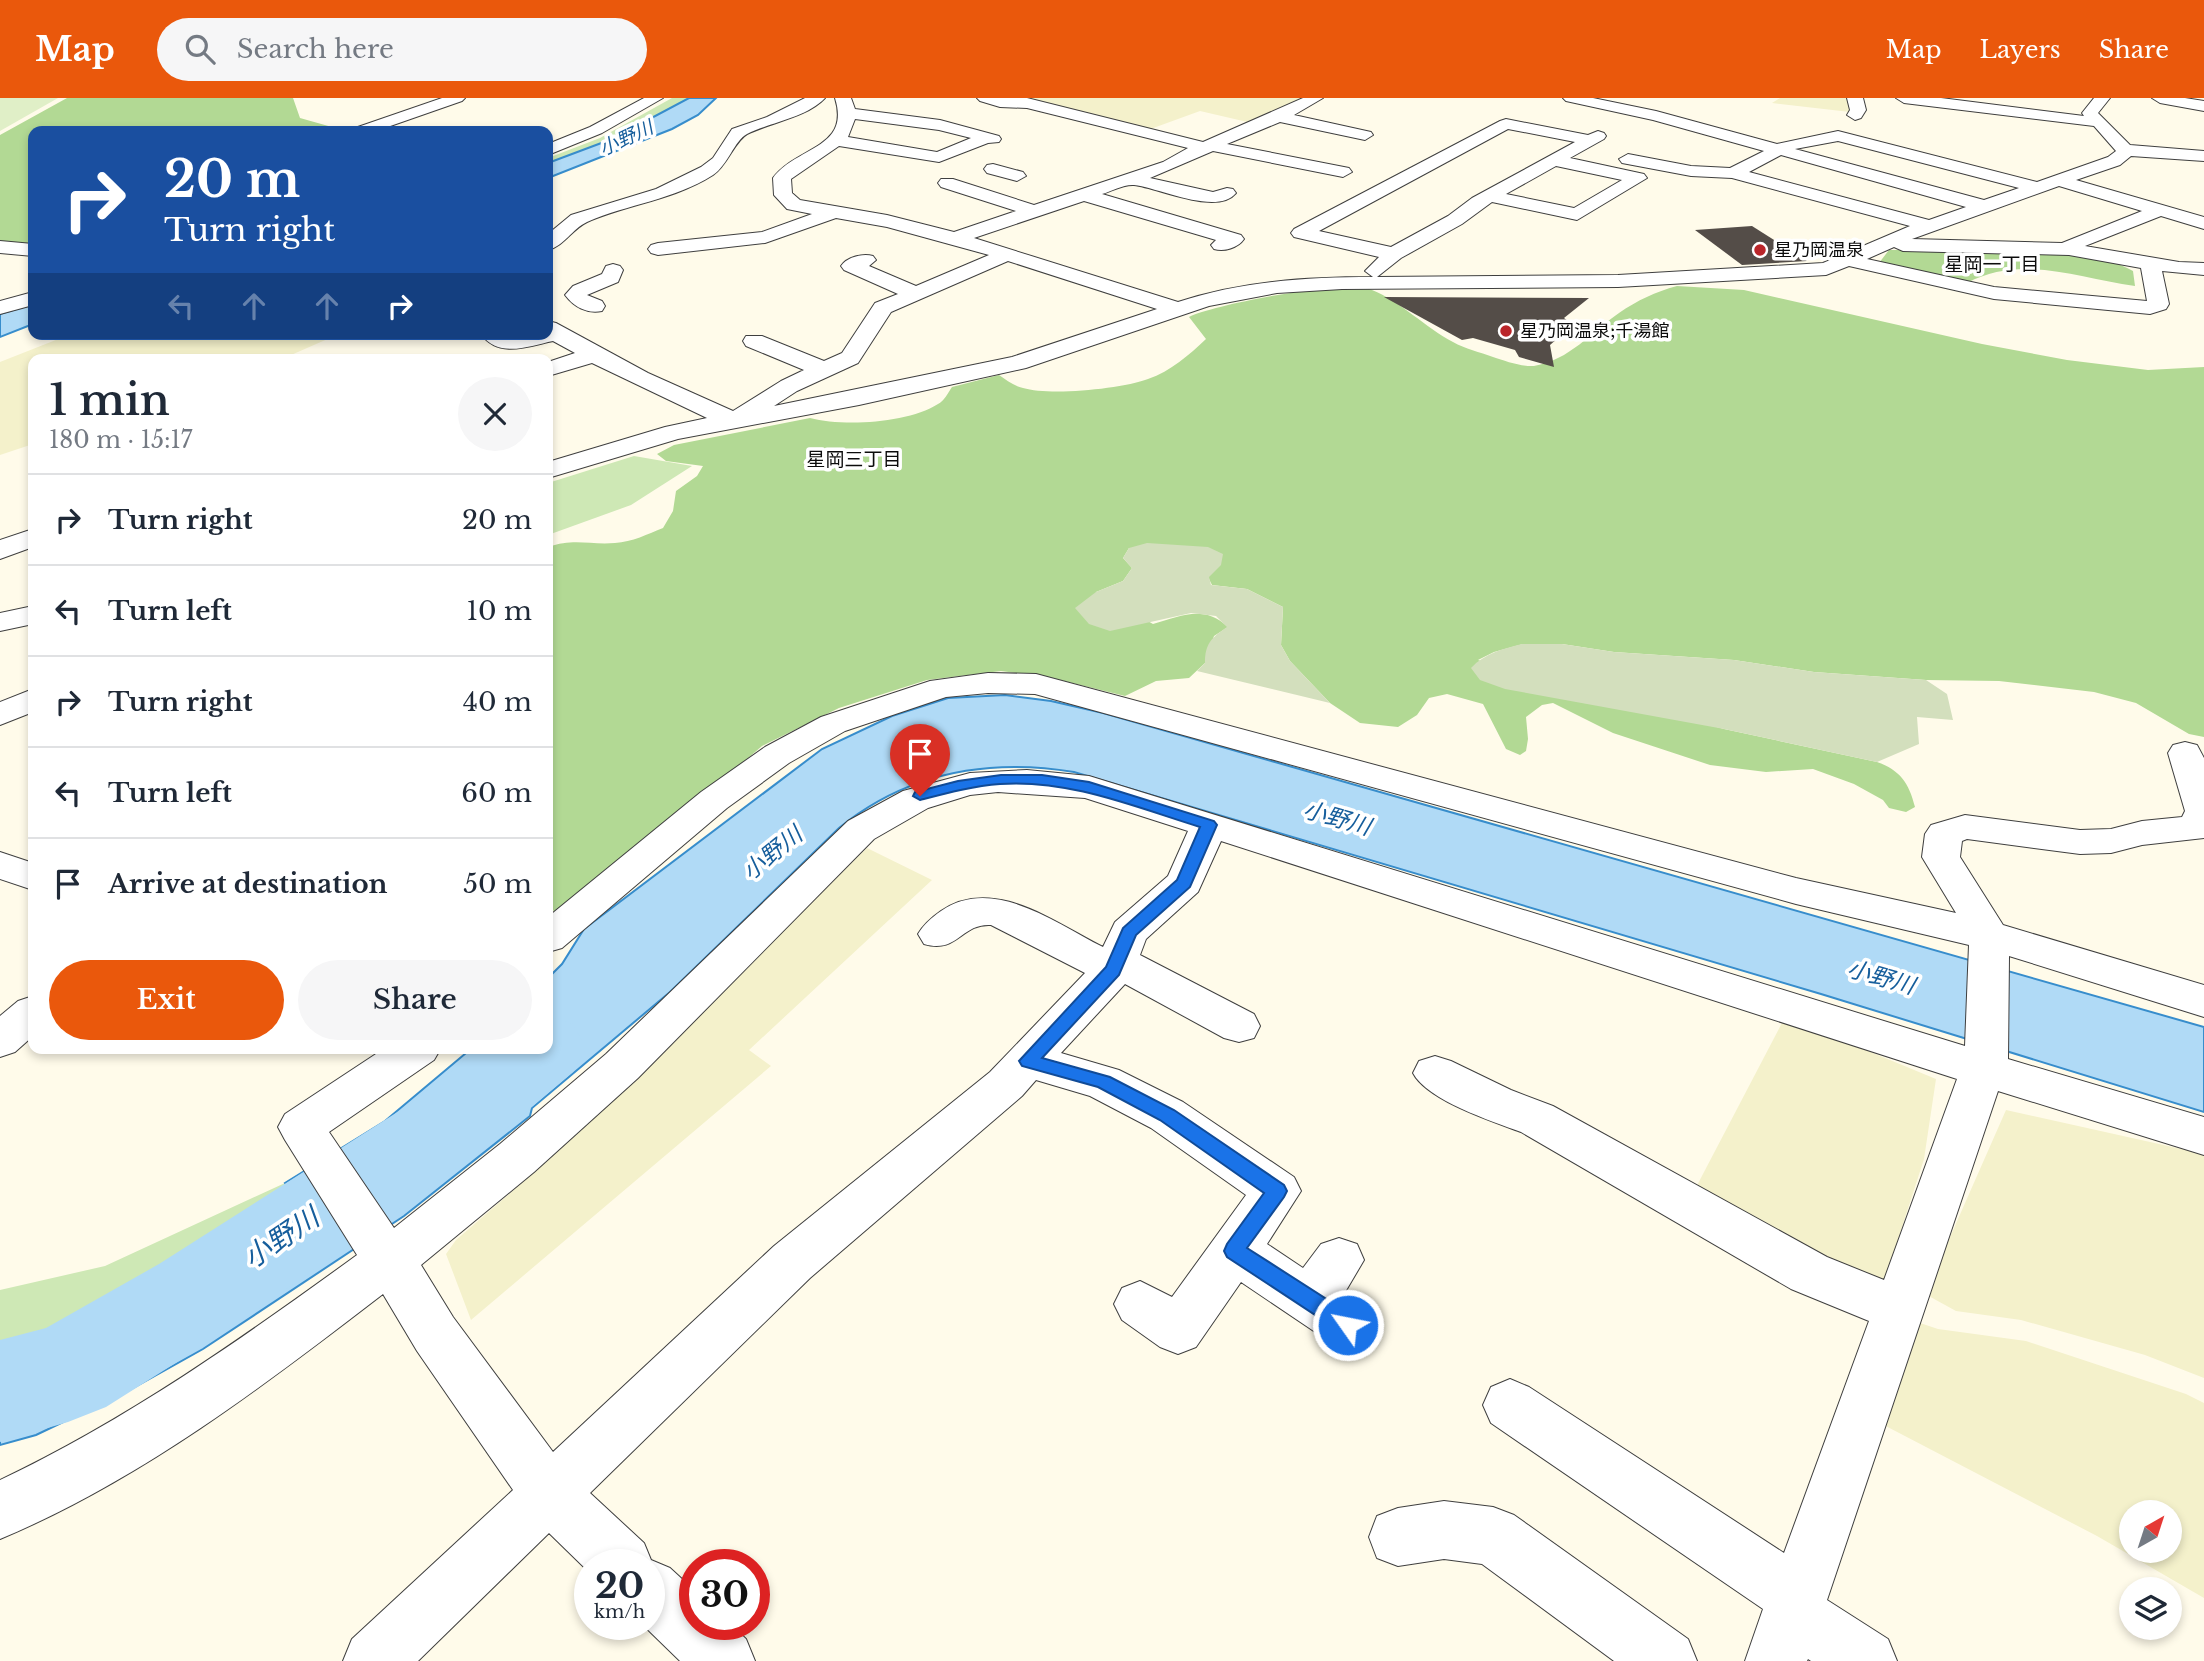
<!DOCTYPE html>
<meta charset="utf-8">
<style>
body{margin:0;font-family:"Libre Baskerville","Noto Sans JP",serif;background:#f6f6f7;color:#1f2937;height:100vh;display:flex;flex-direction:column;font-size:26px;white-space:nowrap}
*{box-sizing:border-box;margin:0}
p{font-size:23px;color:#747a83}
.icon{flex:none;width:38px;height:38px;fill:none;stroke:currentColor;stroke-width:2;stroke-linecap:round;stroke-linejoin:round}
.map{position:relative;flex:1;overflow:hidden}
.sheet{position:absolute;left:28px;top:256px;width:525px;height:700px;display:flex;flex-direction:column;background:#fff;border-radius:14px;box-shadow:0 4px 10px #0003}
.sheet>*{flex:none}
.banner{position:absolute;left:28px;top:28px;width:525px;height:214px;border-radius:14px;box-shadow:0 4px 10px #0003;background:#1a4fa0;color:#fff;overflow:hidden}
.needle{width:46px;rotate:39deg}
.fabs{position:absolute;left:2119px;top:1402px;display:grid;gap:14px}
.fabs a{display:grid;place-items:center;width:63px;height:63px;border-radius:50%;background:#fff;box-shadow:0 4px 10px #0003;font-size:35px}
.speed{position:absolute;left:574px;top:1451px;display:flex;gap:14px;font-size:35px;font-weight:700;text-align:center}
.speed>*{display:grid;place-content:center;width:91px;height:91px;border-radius:50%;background:#fff;box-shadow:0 4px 10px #0003;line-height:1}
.speed small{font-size:18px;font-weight:400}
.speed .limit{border:10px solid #d22;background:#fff;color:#111}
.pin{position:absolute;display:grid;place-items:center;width:60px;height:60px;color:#fff;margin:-72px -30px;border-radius:50% 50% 50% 0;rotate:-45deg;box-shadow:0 0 7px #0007}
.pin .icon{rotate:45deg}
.me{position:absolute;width:77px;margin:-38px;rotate:303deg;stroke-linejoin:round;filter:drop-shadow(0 0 5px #0008)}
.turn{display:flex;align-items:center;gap:24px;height:147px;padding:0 21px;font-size:32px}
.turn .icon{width:91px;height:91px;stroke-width:2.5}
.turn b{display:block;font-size:49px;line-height:60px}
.lanes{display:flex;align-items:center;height:66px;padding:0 21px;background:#0003;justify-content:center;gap:35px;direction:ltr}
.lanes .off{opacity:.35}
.round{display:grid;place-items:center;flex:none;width:74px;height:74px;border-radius:37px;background:#f6f6f7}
.summary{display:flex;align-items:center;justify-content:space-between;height:119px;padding:0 21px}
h1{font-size:42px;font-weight:600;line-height:52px}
.action{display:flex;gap:14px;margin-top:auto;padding:14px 21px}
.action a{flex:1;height:80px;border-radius:42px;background:#ea580c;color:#fff;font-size:28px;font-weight:600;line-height:80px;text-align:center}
.action a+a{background:#f6f6f7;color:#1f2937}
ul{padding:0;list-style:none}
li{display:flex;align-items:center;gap:21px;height:91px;padding:0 21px;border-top:2px solid #e0e1e3}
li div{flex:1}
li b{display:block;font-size:26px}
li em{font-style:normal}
header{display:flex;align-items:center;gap:42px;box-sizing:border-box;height:98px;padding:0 35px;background:#ea580c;color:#fff}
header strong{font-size:33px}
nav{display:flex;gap:38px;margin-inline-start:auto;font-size:24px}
.search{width:490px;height:63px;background:#f6f6f7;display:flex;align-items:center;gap:18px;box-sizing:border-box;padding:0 24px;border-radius:38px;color:#747a83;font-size:26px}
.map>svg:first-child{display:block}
.farmland{fill:#f4f1cb;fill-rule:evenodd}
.green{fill:#cee8b5}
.forest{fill:#b2d994}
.cemetery{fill:#d3dfbd}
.pitch{fill:#e0efc7}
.water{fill:#b0daf6;stroke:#378dcc;stroke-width:2}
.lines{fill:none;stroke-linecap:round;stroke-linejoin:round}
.river{fill:#b0daf6;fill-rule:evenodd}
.building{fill:#544d48}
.street-casing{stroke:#3f3f3f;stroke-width:2}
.street{fill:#fff;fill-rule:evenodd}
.route{fill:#1a73e8;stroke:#114b97;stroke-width:2}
.poi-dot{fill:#ba2529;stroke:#fff;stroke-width:2.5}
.labels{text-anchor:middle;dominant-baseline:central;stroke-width:7;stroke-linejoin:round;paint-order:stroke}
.far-poi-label{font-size:18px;fill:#0c0c0c;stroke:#fff;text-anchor:start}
.far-water-label{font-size:19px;font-style:italic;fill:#165e9c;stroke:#fff}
.far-neighbourhood-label{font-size:19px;fill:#0c0c0c;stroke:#fff}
.water-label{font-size:23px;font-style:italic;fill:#165e9c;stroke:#fff}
.near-water-label{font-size:28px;font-style:italic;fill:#165e9c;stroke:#fff}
</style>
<header>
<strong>Map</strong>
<div class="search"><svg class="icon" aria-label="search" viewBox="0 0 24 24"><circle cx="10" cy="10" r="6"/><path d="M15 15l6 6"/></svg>Search here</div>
<nav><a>Map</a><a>Layers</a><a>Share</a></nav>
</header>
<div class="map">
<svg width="2204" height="1563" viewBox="0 0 2204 1563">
<rect width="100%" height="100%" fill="#fffbea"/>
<g class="farmland">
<path d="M991 0H1309L1256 26 1200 13 1145 33Z"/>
<path d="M1780 0H1851L1850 14 1772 5Z"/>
<path d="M71 236H339L282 261H33V346L0 357V264Z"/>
<path d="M867 750 932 782 749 952 771 968 471 1222 446 1156 456 1142 531 1077Z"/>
<path d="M1783 923 1856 948 1936 981 1924 1061 1882 1191 1692 1097Z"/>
<path d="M2006 1012 2204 1056V1280L2145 1257 2021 1222 1956 1213 1925 1196Z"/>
<path d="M1917 1224 1938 1231 2026 1243 2186 1296 2204 1305V1500L2097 1438 1878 1324ZM2132 1414H2170V1452H2132Z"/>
</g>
<g class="green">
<path d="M672 0H689L612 41 548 65V60L600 40Z"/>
<path d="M634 358 692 368 631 407 548 437V385Z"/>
<path d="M285 1085 312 1121 195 1198 68 1274 0 1293V1192L105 1168Z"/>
</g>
<g class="forest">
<path d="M67 0H293L300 20 346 33H33V147L0 145V37Z"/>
<path d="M1889 152C1948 153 2086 145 2133 173L2135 188C2078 180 2022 156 1967 185L1879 165Z"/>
<path d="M1677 188 1744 192 1982 246 2067 262 2148 272 2204 269V639L2189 636 2136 605 2094 594 1999 583 1926 582 1814 574 1734 562 1614 554 1562 546H1523L1494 554 1478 562 1724 631 1877 664C1900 672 1909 685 1915 709L1906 714 1889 710 1883 702 1854 686 1813 671 1766 674 1710 667 1613 635 1553 605 1542 607 1526 619 1528 641 1526 653 1520 657 1506 651 1483 606 1447 596 1429 600 1417 617 1398 629 1360 625 1330 605 1290 563 1281 547 1283 509 1247 491 1212 487 1208 479 1220 467 1129 450 1123 460 1132 470 1123 483 1096 494 1153 526C1181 518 1204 506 1228 529L1214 538 1205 565 1189 580 1156 583 1125 598 1052 580 1001 573 927 582 839 610 762 648 568 817 548 811V449C574 440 589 447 615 445 632 444 648 436 663 430L673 413 676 393 697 378 703 368 666 363 657 356 674 347 810 320C844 329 908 325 938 306 944 303 948 295 952 289L999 277C1006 282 1014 288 1023 290 1050 298 1121 291 1148 281 1171 273 1189 257 1206 241L1189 219C1215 206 1347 181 1372 192 1400 203 1426 230 1453 244 1465 251 1480 254 1493 259 1505 263 1522 269 1534 268 1570 262 1591 234 1619 215 1638 202 1655 194 1677 188Z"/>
</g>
<g class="cemetery">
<path d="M1147 445 1208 449 1223 456 1221 467 1209 479 1211 487 1247 491 1283 509 1281 547 1290 563 1330 605 1197 573 1205 565C1205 546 1211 540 1227 529L1216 518 1191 515 1110 533 1089 526 1075 510 1096 494 1123 483 1132 470 1123 460 1129 450Z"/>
<path d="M1522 546H1562L1614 554 1734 562 1814 574 1926 582 1947 596 1953 622 1917 619 1919 646 1877 664 1724 631 1505 591 1480 582 1471 570C1485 555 1503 551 1522 546Z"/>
</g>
<path class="pitch" d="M0 0H58L0 33Z"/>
<g class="water">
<path d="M689 0H716L698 17 672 31 548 80V65L612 41Z"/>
<path d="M33 206V226L0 239V216Z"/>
<path d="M1005 597 1051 603 1103 615 2204 929V1014L1821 896 1074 674C988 660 908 674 839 730L670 894 532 1010 530 1018 404 1118 203 1251 124 1295 36 1337 0 1347V1293L68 1274 195 1198 312 1122 285 1085 385 1023 472 950H548V880L562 866 584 831 822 651 892 618 948 600Z"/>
</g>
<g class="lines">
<path class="river" d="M548 918 573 926 586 950 573 974 474 1058 231 1230 106 1309 68 1324 0 1344V1242L46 1230 159 1166 410 1006 480 950H548Z"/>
</g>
<g class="building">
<path d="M1752 128 1807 163 1742 167 1695 132Z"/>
<path d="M1384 199 1589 200 1564 220 1573 227 1550 247 1554 269 1519 259 1515 252 1473 240 1462 242Z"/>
</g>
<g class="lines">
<g class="street-casing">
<g id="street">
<path d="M442 0H465L462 3 376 33H353L355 30Z"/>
<path d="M644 0H663L602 35 548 57V46L590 29Z"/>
<path d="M805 0H825C806 20 771 24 747 36 734 43 728 67 713 77 674 102 628 106 587 124 572 131 564 148 548 152V136L571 117 656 91 701 69 713 60 732 31 767 19Z"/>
<path d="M835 0H851L855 11 940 22 999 38 1001 41 999 44 988 45 939 64 839 48 791 81 792 95 800 102 887 117 954 134 1016 113 941 89 938 85 941 81H953L1034 107 1163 64 1188 50 1027 10 1000 9 980 3 977 0H1027L1203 44 1303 0H1323L1294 17 1371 34 1373 37 1365 42 1280 24 1227 46 1349 70 1352 74 1343 79 1213 53 1150 80 1213 94 1227 90 1233 91 1236 95C1217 118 1160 90 1134 87 1124 86 1112 93 1102 96L1241 137 1244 141C1238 150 1224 154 1214 151L1211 147 1216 142 1084 103 974 140 1178 204C1241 183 1308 179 1373 179L1365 173 1379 159 1294 139 1291 135 1294 131 1500 23 1506 21 1588 37 1598 33 1604 35 1606 38 1604 41 1570 60 1644 76 1647 80 1577 122 1492 104 1462 126 1401 160 1377 179 1618 177 1823 165 1910 128 1732 80 1691 78 1622 65 1619 61 1628 56 1691 68 1730 70 1764 53 1653 22 1566 3 1563 0H1593L1656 13 1777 46 1838 33 2037 84 2108 59 2116 53 2094 28 1904 5 1896 0H1941L2084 18 2082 15 2094 0H2110L2098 15 2130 47 2204 53V63L2131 58 2120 67 2076 82 2204 119V131L2161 118 2085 148 2179 164 2204 165V177L2162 173 2169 206 2166 211 2150 216 1994 201 1849 168 1826 177 1618 189 1342 191 1277 195 1209 208 1026 270 859 307 678 341 548 380V364L665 329 707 320 592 265 548 278V264L575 255 553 243C529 248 499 261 481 236H548V223L556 225 648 275 733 313 781 283 804 272 746 248 743 243 746 238H762L824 263 842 255 875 205 898 196 844 172 841 168C847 159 863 155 873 158L876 162 869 168 916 188 989 157 887 129 836 120 765 145 658 157 651 155 648 151 651 147 658 145 762 134 812 116 787 111 774 97 773 80C797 48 851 51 835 0ZM855 21 939 32 971 40 937 54 848 39ZM1508 31 1575 44 1472 100 1448 118 1391 149 1319 133ZM1838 43 2019 90 1984 102 1795 51ZM1781 57 1966 109 1929 122 1749 74ZM1556 68 1622 82 1574 110 1506 96ZM2059 88 2142 113 2062 145 1912 141ZM1894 149 1903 153 2069 157 2141 170 2147 203 1994 189 1867 161ZM1008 163 1157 211 1012 259 774 308 797 293 858 265 891 214Z"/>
<path d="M1847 0H1863L1866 12 1861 20 1855 22 1847 17 1850 12Z"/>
<path d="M2152 0H2185L2204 3V13L2160 5Z"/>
<path d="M993 66 1023 74 1026 78 1017 83 987 75 984 71 987 67Z"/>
<path d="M0 143 33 146V158L0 155Z"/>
<path d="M613 166 620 168 623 172 618 184 587 197 602 203 605 208 602 213C587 216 574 209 565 197L573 188 602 176 606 168Z"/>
<path d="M33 194V207L0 216V203Z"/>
<path d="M33 431V449L0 461V442Z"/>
<path d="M33 508V526L0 533V515Z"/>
<path d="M988 575 1036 576 1796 780 1956 815 1922 759 1925 736 1931 727 1965 717 2080 732 2111 731 2142 723 2182 719 2185 713 2168 655 2173 647 2185 644 2197 647 2204 660V740L2142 747 2111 755 2080 756 1967 741 1962 743 1960 759 2003 827 2204 887V919L2009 858 2008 961 2204 1019V1057L1998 993 1827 1502 1888 1541 1897 1563H1811L1808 1561 1807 1563H1745L1763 1511 1491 1325 1483 1307 1491 1289 1510 1281 1529 1289 1784 1455 1869 1223 1791 1191 1521 1034C1491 1023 1427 1002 1413 975L1419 963 1435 958 1451 963 1511 992 1553 1008 1827 1159 1884 1182 1957 981 1221 743 1198 794 1146 841 1140 857 1254 916 1260 928 1254 940 1239 944 1224 940 1125 886 1061 955 1119 972 1183 1004 1294 1079 1301 1093 1267 1146 1303 1170 1321 1146 1339 1140 1357 1146 1364 1162 1344 1196 1366 1210 1374 1227 1366 1244 1348 1251 1330 1244 1241 1184 1196 1249 1178 1256 1160 1249 1122 1222 1114 1206 1122 1190 1140 1183 1172 1199 1246 1097 1151 1030 1090 998 1036 982 1022 998 810 1180 590 1395 644 1445 651 1462 670 1470 695 1493V1526H730L746 1541 755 1563H680L642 1526H649V1466H590V1475L549 1435 418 1563H343L352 1541 513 1392 417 1253 383 1196C265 1287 139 1383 0 1441V1382C127 1322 243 1240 357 1157L285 1042 278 1029 285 1016 385 950H441L434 962 329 1034 394 1130 500 1046 606 956 848 723 903 693 970 675 1027 672 1089 678 1965 948 1969 847 1796 806 1035 596 988 595 946 599 845 633 789 665 727 710 562 850 548 854V819L701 694 765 649 821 619 930 583ZM998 694 1085 700 1188 733 1168 778 1115 824 1103 849C1055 825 993 777 941 813 931 820 924 826 918 836L924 846C958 856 961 825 991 827L1085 875 990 974 774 1148 553 1354 453 1219 421 1167 534 1074 638 980 874 741 928 710 970 697Z"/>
<path d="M33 591V614L0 627V604Z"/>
<path d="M0 754 33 765V792L0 781Z"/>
<path d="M33 898V938L15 954 0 959V918L18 903Z"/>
<path d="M1444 1403 1493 1409 1514 1417 1688 1541 1697 1563H1614L1482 1466 1444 1461 1398 1468 1377 1460 1369 1439 1377 1418 1398 1410Z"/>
</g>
</g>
<use href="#street" class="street"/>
</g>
<path class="route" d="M1001 677H1042L1089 684 1214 723 1217 727 1190 789 1136 837 1119 877 1042 960 1110 979 1174 1012 1284 1087 1287 1093 1284 1099 1247 1150 1356 1220 1359 1227 1356 1234 1348 1236 1341 1234 1227 1159 1224 1153 1227 1146 1264 1095 1160 1022 1098 989 1022 968 1019 963 1106 869 1123 830 1177 782 1200 729C1135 709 1069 681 1000 686 973 688 947 695 920 702L913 698 915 694 958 683Z"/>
<g class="poi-dot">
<circle cx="1760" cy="152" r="7"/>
<circle cx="1506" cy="233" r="7"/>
</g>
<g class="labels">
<g class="far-poi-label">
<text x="1774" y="152">星乃岡温泉</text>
<text x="1520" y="233">星乃岡温泉;千湯館</text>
</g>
<g class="far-water-label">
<text transform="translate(626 40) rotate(-25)">小野川</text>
</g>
<g class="far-neighbourhood-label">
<text x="1992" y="166">星岡一丁目</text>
<text x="854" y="361">星岡三丁目</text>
</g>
<g class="water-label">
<text transform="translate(1337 720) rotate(16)">小野川</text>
<text transform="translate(772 755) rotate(-39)">小野川</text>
<text transform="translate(1881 879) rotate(16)">小野川</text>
</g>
<g class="near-water-label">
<text transform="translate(281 1140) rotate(-34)">小野川</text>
</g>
</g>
</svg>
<div class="fabs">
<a><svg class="needle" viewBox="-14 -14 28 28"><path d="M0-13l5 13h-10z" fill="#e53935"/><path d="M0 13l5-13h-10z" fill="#747a83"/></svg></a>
<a><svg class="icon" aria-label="layers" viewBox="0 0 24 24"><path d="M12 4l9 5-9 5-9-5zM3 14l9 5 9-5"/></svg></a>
</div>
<div class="speed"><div>20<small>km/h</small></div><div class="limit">30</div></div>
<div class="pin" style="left:920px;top:698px;background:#d93025"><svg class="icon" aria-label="arrive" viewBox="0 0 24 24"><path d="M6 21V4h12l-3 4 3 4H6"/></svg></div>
<svg class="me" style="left:1348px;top:1227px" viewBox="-20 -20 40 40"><circle r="17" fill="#1a73e8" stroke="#fff" stroke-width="3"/><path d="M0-11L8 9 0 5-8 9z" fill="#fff"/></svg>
<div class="banner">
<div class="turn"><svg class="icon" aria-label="right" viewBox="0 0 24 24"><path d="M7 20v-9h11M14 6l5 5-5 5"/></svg><div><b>20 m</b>Turn right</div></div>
<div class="lanes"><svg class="icon off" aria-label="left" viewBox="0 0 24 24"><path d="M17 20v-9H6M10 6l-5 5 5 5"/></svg><svg class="icon off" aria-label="ahead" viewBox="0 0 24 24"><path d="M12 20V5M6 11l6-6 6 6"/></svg><svg class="icon off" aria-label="ahead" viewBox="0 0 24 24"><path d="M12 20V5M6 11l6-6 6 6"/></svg><svg class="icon" aria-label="right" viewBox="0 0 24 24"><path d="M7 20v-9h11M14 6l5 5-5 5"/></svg></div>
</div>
<section class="sheet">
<div class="summary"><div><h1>1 min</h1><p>180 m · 15:17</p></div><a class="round"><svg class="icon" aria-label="close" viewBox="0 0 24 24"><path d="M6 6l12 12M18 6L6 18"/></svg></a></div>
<ul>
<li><svg class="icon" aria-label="right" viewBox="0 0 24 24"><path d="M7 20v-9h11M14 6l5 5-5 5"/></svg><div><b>Turn right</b></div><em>20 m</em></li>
<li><svg class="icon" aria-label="left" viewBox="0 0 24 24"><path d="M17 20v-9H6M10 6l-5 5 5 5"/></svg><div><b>Turn left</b></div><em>10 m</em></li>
<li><svg class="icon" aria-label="right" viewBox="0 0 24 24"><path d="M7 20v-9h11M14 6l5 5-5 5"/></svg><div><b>Turn right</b></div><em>40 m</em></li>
<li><svg class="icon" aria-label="left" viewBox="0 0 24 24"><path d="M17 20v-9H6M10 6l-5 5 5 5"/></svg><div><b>Turn left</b></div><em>60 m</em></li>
<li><svg class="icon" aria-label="arrive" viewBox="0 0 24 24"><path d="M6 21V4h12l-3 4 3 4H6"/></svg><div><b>Arrive at destination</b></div><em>50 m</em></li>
</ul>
<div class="action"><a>Exit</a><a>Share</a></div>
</section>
</div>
